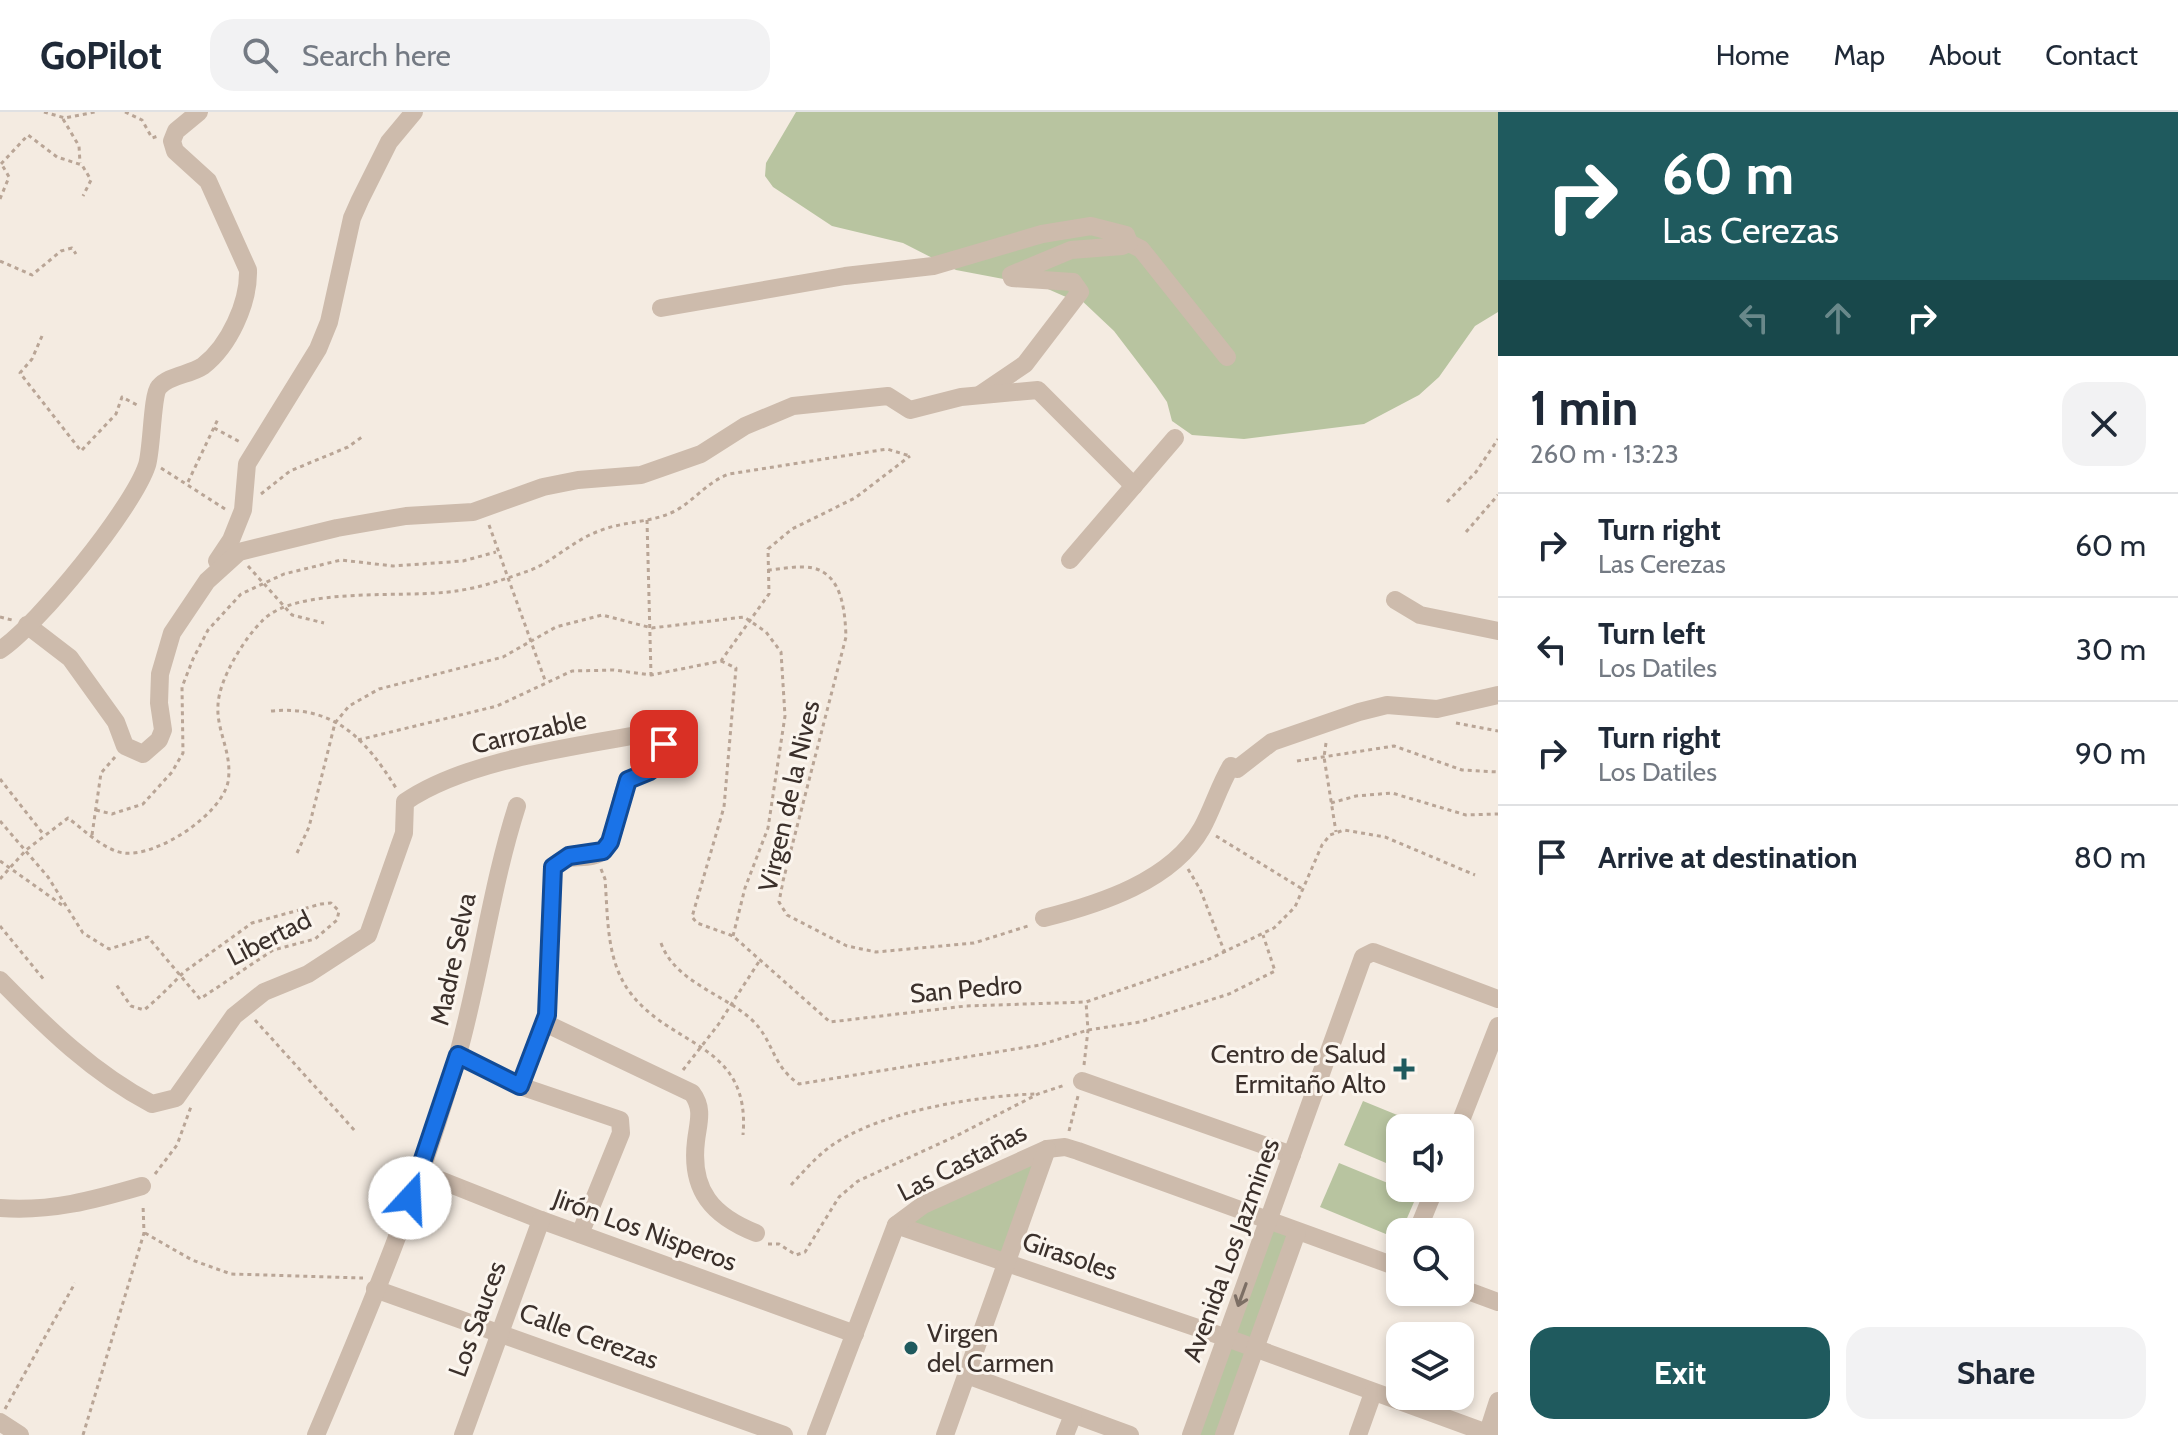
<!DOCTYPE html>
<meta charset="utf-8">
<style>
body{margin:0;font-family:Cabin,sans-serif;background:#f2f2f3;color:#1f2937;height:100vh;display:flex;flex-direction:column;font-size:30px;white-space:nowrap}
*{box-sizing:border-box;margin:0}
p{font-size:26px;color:#747a83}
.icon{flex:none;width:44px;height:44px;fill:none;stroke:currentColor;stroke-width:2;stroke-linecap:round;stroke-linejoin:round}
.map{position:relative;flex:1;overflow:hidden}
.panel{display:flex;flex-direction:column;background:#fff;width:680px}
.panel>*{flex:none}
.banner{background:#1f5a5e;color:#fff;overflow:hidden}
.tools{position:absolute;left:1386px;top:1002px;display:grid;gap:16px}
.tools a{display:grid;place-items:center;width:88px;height:88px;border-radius:16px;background:#fff;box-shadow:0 4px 12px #0003;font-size:40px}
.pin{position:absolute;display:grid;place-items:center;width:68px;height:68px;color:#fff;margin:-34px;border-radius:16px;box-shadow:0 4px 12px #0006}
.me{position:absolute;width:88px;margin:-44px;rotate:20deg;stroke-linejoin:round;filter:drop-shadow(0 0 6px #0008)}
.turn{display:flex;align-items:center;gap:28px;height:168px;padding:0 32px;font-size:36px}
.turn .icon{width:104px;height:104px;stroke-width:2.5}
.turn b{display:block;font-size:56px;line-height:68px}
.lanes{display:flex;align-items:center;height:76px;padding:0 32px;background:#0003;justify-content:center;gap:40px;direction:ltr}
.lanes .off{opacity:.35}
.round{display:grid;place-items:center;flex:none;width:84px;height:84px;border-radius:24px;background:#f2f2f3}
.head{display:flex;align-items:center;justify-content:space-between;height:136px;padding:0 32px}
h1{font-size:48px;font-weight:700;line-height:60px}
.button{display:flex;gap:16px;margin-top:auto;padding:16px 32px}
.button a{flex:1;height:92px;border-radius:24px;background:#1f5a5e;color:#fff;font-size:32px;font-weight:700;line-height:92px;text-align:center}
.button a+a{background:#f2f2f3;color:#1f2937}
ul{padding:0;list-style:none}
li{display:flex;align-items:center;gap:24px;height:104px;padding:0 32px;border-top:2px solid #e0e1e3}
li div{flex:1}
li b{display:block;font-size:30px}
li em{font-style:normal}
header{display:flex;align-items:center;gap:48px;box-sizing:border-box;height:112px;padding:0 40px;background:#fff;border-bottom:2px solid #e0e1e3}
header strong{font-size:38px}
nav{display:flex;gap:44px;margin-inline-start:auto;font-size:28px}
.search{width:560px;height:72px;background:#f2f2f3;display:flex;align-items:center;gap:20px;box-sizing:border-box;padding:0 28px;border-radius:24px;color:#747a83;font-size:30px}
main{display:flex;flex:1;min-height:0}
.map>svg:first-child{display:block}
.green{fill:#b8c4a0}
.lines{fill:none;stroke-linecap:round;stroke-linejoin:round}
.path{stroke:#b9a596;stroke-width:3;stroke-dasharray:4 4;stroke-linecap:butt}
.street{stroke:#cdbbac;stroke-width:18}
.oneway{stroke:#7d6f65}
.route-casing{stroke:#114b97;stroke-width:20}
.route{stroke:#1a73e8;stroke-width:14}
.poi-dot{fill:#1f5a5e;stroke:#fbf5ee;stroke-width:3}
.labels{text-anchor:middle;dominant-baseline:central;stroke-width:6;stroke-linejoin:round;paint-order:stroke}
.street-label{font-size:26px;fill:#3b302b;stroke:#fbf5ee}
.poi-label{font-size:26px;fill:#3b302b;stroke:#fbf5ee;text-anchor:end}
</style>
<header>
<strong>GoPilot</strong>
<div class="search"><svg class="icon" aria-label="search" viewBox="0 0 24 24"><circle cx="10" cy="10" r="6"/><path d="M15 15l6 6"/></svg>Search here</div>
<nav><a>Home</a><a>Map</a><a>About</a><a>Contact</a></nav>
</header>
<main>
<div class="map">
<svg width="1498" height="1323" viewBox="0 0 1498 1323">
<rect width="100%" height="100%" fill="#f4ebe1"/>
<g class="green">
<path d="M796 0H1498V200L1475 214 1439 265 1419 283 1364 312 1244 327 1192 323 1172 309 1167 290 1156 274 1114 219 1079 186 1066 185 1041 174 956 158 903 131 832 114 773 75 765 64 766 51Z"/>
<path d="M1363 989 1429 1016H1400V1057L1344 1033Z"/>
<path d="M1038 1048 1004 1144 908 1111 915 1104Z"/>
<path d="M1339 1051 1417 1083 1398 1127 1320 1095Z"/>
<path d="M1269 1110 1297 1120 1224 1323H1191Z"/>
</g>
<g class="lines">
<g class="path">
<path d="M44 0 65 6 95 0"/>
<path d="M125 0 142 8 152 26 158 24"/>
<path d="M63 7 79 34 80 51"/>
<path d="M1 52 28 23 57 45 82 53 91 68 83 84"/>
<path d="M0 87 9 65 1 51"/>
<path d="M0 149 32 163 61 139 72 136 76 142"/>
<path d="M42 224 32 247 20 261 81 339 116 302 122 285 137 293"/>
<path d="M214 316 242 331"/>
<path d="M161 356 225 397"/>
<path d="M188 370 218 307"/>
<path d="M261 382 290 359 348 335 362 325"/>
<path d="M1447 390 1476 360 1498 327"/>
<path d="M647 408 651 563"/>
<path d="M489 413 546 571"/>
<path d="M1466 420 1498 383"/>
<path d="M248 454 292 503 324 511"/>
<path d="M768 458C781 457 800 453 813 456 843 463 845 501 846 525L783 769 779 790 787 803 847 834 876 840 974 831 1028 814"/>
<path d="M0 505 12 508"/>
<path d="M721 549 736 556 724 695 692 805 697 811 733 824 830 910 966 894 1086 890 1207 848 1274 816 1295 795 1322 733 1330 723 1344 718 1385 725 1475 763"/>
<path d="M271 599C334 593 365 626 396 676"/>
<path d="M1456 611 1498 619"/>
<path d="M358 628 497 594 572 559 614 558 651 563 721 549 769 482 768 437 792 417 855 386 910 344"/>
<path d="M1326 631 1324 645 1336 720"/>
<path d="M1297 649 1394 634 1462 658 1498 660"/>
<path d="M0 667 44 723"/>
<path d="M1331 691 1356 684 1392 681 1466 703 1498 702"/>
<path d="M96 698 112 702 143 692 172 660 183 641 182 575 193 547 208 518 241 482 284 462 341 448 393 454 463 449 496 440"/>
<path d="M0 709 48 765 83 821 109 837 148 825 200 887 273 838 315 827 337 808 339 799 331 791 321 792 252 811 184 860C171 873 158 887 144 898L131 894 115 871"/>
<path d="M92 723 101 661 115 645"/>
<path d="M1216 724 1304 778"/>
<path d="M297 741 309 715 335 611 349 594 379 577 503 545 556 515 602 503 652 516 744 505 766 520 781 540 785 604 768 716 745 776 733 824"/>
<path d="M0 749 62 793"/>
<path d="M601 757 605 767C608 805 606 847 629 879 670 936 751 930 743 1023"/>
<path d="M1188 757 1200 777 1225 841"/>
<path d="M0 767 26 738 68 706C83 717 105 739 124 741 157 745 221 703 228 670 233 641 216 619 218 593 219 567 244 527 262 509 296 473 407 487 456 479 480 476 508 466 531 458 555 448 574 428 599 419 623 409 652 411 675 399 695 388 707 370 729 362L887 337 910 344"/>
<path d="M0 814 45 869"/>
<path d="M661 831C675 870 722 881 751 907 774 928 771 953 799 972L1040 933 1088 918 1140 910 1229 882 1275 859 1263 823"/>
<path d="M255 908 356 1020"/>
<path d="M1084 953 1088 918 1086 890"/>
<path d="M683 958 718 913 760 848"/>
<path d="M1069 1019 1078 984"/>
<path d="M155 1062 177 1033 192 992"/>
<path d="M791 1073C804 1059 816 1045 831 1034 881 999 976 984 1035 982"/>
<path d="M145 1121 192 1148 231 1162 363 1166"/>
<path d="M768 1132H779L796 1143 805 1140 839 1085 858 1069 956 1024 1038 982 1065 973"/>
<path d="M5 1297 75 1171"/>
<path d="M83 1323 144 1121 143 1092"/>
</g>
<g class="street">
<path d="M1129 131 1141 137 1227 245"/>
<path d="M661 196 845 164 933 154 1042 122 1091 114 1126 123 1129 131 1122 134 1071 138 1011 163 1012 166 1073 170 1080 180 1025 252 981 282"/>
<path d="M1070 448 1175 326"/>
<path d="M217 449 231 428 243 398 247 352 318 237 329 210 352 106 360 88 389 30 414 0"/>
<path d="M1395 488 1420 503 1498 519"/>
<path d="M27 513 70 546 116 610 125 634 143 642 159 628 163 618 159 591 160 562 172 521 207 469 239 440 337 416 406 404 473 400 543 375 578 368 641 363 701 342 745 314 793 294 888 284 910 298 961 285 1038 278 1134 374"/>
<path d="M0 538C38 513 133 396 147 353 152 337 152 283 159 275 169 263 190 263 203 254 229 234 249 191 248 158L208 69 175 39 172 29 176 19 199 0"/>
<path d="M1044 806C1100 792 1172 769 1202 716 1213 696 1219 674 1231 654L1237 657 1272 630 1359 600 1387 593 1437 597 1498 583"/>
<path d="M0 868C47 916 93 961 152 992L176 986 234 904 264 880 308 862 368 823 404 721 405 690C467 647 579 634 654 620L664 632 650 659 628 668C618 686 617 727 604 738 588 752 567 738 553 755L547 903 520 974"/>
<path d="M545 911 692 981C704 997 698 1011 696 1029 690 1079 713 1104 756 1121"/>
<path d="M458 943 520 974 620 1008 621 1021 580 1122"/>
<path d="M1082 969 1292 1043"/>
<path d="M1458 1016 1498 914"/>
<path d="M420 1060 541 1108 855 1222"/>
<path d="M0 1096C50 1100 94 1088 142 1074"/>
<path d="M896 1113 1227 1226 1487 1321 1498 1315"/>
<path d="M1417 1120 1435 1076"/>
<path d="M1460 1176 1498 1190"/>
<path d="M375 1177 784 1323"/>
<path d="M967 1263 1130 1323"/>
<path d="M0 1310 20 1323"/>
<path d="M316 1323C369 1199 422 1072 458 942 481 860 491 775 517 694"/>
<path d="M463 1323 541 1108"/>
<path d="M816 1323 896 1113 923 1093 1047 1037 1065 1035 1078 1039 1400 1156"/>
<path d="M945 1323 1047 1037"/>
<path d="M1065 1323 1073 1303"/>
<path d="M1191 1323 1363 845 1373 840 1498 887"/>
<path d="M1224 1323 1297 1120"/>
<path d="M1358 1323 1373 1281"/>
<path d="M1487 1323 1498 1289"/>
</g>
</g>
<defs><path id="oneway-shaft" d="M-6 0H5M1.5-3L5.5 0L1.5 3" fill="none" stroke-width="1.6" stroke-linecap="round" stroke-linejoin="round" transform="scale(2)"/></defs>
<use class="oneway" href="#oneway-shaft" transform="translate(1242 1183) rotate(110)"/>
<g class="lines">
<g class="route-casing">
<path id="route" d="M410 1086 458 943 520 974 547 903 553 755 569 744 603 739 610 730 628 668 650 659 664 632"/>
</g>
<use href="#route" class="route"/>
</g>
<g class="poi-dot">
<path d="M1400 945h8v8h8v8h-8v8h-8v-8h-8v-8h8z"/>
<circle cx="911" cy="1236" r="8"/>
</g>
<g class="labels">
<g class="street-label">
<text transform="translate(529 620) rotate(-13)">Carrozable</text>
<text transform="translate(789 684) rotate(-77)">Virgen de la Nives</text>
<text transform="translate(269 826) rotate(-27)">Libertad</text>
<text transform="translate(453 847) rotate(-78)">Madre Selva</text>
<text transform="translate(966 877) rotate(-5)">San Pedro</text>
<text transform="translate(962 1050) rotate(-27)">Las Castañas</text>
<text transform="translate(645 1118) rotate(20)">Jirón Los Nisperos</text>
<text transform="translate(1231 1138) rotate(-70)">Avenida Los Jazmines</text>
<text transform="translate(1070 1144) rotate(19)">Girasoles</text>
<text transform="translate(477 1207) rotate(-70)">Los Sauces</text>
<text transform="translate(589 1224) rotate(20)">Calle Cerezas</text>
</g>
<g class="poi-label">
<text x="1386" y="942">Centro de Salud<tspan x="1386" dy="30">Ermitaño Alto</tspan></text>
<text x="927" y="1221" text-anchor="start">Virgen<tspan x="927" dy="30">del Carmen</tspan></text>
</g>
</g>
</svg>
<div class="tools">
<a><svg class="icon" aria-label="sound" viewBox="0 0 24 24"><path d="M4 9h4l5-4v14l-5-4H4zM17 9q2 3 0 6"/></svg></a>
<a><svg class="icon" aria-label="search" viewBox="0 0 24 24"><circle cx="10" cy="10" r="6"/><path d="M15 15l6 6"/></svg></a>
<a><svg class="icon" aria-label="layers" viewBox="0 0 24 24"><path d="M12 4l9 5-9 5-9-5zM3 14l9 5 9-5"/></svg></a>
</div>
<div class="pin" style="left:664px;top:632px;background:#d93025"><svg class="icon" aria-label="arrive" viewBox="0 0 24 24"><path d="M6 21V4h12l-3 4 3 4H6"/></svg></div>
<svg class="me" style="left:410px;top:1086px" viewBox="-20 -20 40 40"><circle r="19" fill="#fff"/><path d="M0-13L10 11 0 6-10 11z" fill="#1a73e8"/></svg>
</div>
<section class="panel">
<div class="banner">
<div class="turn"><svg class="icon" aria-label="right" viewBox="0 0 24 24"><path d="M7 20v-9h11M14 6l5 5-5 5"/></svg><div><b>60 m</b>Las Cerezas</div></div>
<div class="lanes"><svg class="icon off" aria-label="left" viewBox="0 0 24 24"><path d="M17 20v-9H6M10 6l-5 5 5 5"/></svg><svg class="icon off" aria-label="ahead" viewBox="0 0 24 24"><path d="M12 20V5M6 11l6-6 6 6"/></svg><svg class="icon" aria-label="right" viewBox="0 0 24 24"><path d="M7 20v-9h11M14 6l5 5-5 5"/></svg></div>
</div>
<div class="head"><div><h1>1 min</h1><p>260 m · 13:23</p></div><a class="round"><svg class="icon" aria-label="close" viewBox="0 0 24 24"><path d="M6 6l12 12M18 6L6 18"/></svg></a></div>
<ul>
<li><svg class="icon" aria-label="right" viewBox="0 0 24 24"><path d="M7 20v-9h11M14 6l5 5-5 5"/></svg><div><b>Turn right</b><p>Las Cerezas</p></div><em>60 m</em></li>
<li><svg class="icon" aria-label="left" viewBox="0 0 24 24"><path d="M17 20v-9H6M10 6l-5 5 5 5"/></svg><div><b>Turn left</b><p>Los Datiles</p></div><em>30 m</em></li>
<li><svg class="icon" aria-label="right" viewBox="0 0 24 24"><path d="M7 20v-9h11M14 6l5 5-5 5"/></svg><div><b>Turn right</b><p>Los Datiles</p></div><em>90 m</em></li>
<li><svg class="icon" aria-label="arrive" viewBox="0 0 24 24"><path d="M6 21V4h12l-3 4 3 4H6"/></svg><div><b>Arrive at destination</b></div><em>80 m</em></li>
</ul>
<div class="button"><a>Exit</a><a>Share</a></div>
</section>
</main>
